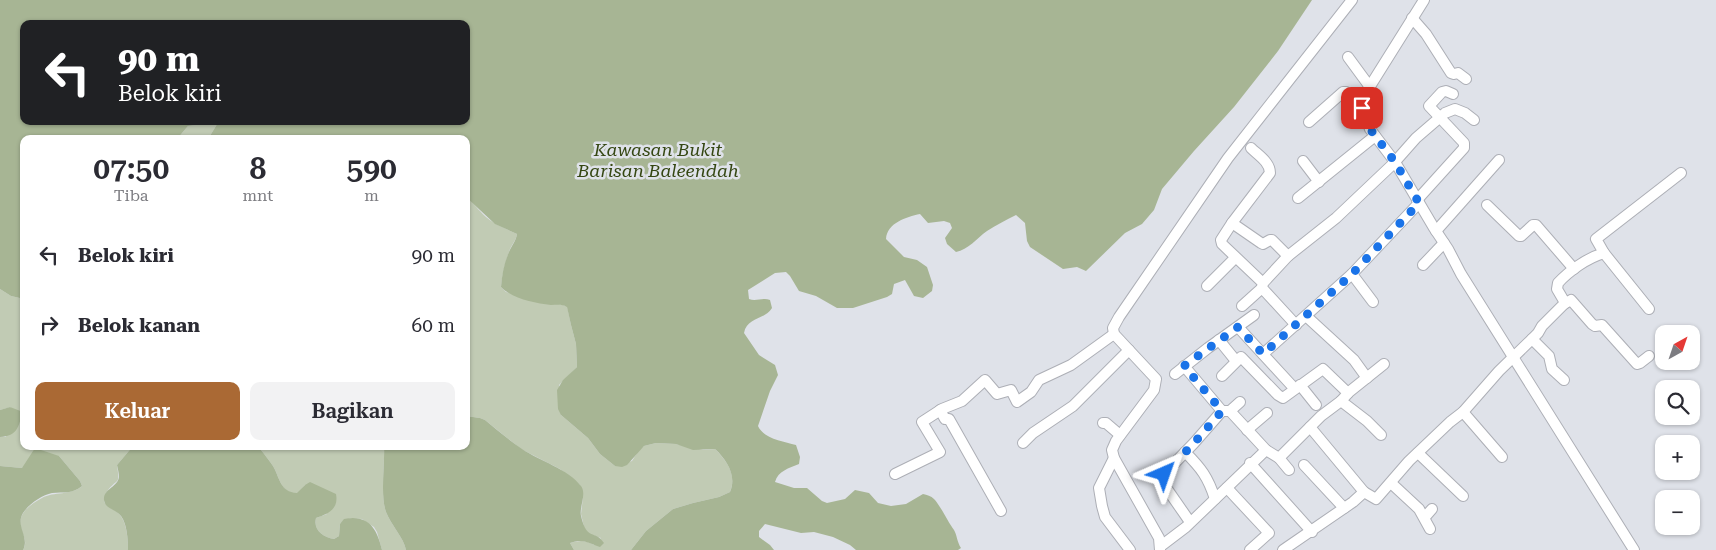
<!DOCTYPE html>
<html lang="id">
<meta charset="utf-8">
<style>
body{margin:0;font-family:"Roboto Serif",serif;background:#f2f2f3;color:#2b2b33;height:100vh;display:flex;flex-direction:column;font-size:19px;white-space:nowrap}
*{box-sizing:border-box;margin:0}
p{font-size:16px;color:#7c7c81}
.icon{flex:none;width:28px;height:28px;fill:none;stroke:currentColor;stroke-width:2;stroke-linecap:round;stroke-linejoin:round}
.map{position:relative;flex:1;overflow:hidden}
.sheet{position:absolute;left:20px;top:135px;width:450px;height:315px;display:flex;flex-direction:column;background:#fff;border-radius:10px;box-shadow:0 1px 4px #0004}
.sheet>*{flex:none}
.top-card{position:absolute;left:20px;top:20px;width:450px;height:105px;border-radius:10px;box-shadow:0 1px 4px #0004;background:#202124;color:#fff;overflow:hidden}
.needle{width:32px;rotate:40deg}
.buttons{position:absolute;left:1655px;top:325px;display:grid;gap:10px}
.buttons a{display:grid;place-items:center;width:45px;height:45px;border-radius:10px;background:#fff;box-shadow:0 1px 4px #0004;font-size:25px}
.pin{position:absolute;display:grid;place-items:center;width:42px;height:42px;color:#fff;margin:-21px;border-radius:10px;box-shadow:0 2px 8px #0006}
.me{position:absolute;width:55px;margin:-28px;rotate:43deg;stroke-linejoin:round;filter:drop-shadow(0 0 4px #0008)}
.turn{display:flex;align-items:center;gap:18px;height:105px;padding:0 15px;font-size:22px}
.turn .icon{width:65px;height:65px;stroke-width:2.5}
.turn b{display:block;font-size:35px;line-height:42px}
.eta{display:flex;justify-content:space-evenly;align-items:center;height:85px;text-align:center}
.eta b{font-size:30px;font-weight:600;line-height:35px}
.action{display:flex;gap:10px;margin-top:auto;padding:10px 15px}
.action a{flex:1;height:58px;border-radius:10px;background:#aa6934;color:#fff;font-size:20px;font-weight:600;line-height:58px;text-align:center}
.action a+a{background:#f2f2f3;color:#2b2b33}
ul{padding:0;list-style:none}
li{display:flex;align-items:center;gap:15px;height:70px;padding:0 15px}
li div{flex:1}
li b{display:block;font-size:19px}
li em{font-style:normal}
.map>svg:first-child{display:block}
.green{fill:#c1cbb4}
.forest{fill:#a7b594}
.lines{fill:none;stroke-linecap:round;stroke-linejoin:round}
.minor-casing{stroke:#adafb6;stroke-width:12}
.minor{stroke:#fff;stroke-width:10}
.route{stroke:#1a73e8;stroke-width:9;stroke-dasharray:0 16.2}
.labels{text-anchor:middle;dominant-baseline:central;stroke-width:5;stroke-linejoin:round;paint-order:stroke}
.park-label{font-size:18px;font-style:italic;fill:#354713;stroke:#dfe2e9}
</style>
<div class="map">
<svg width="1716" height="550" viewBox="0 0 1716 550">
<rect width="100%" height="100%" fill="#dfe2e9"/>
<g class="green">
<path d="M200 121H219L208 139H177L188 126 197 125Z"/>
<path d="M466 197C472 201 475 206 480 211 489 222 504 228 517 234 516 241 511 245 509 252 505 263 502 275 501 287L506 292 567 306 571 325 576 344 577 367 559 385 561 415 588 438 600 454 615 466 632 461 639 450 644 446 656 443 676 444 703 450 715 449C727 461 737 475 730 492L719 497 693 503 673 509 646 531 631 550H574L570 543C579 540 586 540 594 545L601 538 589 534 585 531 581 514 583 497 580 485 560 469 521 449 485 420 480 418 466 416V285L468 259 466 254Z"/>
<path d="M0 289 11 296 24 299V446H133L117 465C120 486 118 477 108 490 106 493 105 499 104 502 109 508 116 510 120 515 127 523 128 540 128 550H23C28 541 23 537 21 528 17 513 31 504 42 498 54 491 71 496 82 486L80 481 59 456 22 468 0 466V437H6L11 407 0 410Z"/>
<path d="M261 446H384C385 465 380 495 386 512 391 525 404 538 406 550H382L377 532 374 527 362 519 350 518 340 524 339 536 334 539C323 537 313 530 316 518L327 514 305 485 297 494C280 492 280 478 273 466 269 460 265 455 261 450Z"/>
</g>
<g class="forest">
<path d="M0 0H1312L1278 51 1234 107 1194 151 1162 189 1154 210 1142 224 1125 233 1086 271 1077 267 1063 269 1030 247 1027 241 1025 223 1016 215C1006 220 996 225 987 231 977 238 968 250 956 252L947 244 945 238 952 228 950 223 944 221 928 223 920 214C906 217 887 223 886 239L904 257 917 260 927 267 933 285 932 291 923 298 914 296 905 280 894 284 892 294 887 297 853 308H837L816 296 799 291 790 276 786 272 775 273 748 290 749 299C756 302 763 297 770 300L772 308C765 320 747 317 744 333L759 355 775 365 778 375 770 391 758 426C764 439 783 441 796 445L800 457 799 464C789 468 778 471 775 482L794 488H807L822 501 827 503 845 499 855 490 869 493 878 503 891 506 906 504 923 494C927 495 931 496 934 499 940 505 948 522 954 530 957 535 957 542 961 548L958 550H856L850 545 833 537 814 532 801 533 765 524 759 531V537L770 545 774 550H631L646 531 673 509 693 503 719 497 730 492C737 476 727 460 715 449L693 450 676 444 656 443 644 446 627 465 622 467 615 466 600 454 588 438 561 415 558 409 557 390 563 380 577 367 576 344 571 325 567 307C562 304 557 305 551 305 534 303 513 299 501 287 502 275 504 263 509 252 512 245 516 241 517 234L495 224 466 197V139H208L219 121H466V24H24V121H200L197 125 188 126 177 139H24V299L11 296 0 289Z"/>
<path d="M10 407 23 412C18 427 18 436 0 437V410Z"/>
<path d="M466 416 480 418 485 420C497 430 509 440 522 449 540 461 568 469 581 486 587 494 579 507 581 516 587 542 595 529 604 543L600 547C589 543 582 538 570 543L574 550H406C404 538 391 525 386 512 380 495 385 465 384 446H466Z"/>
<path d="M133 446H261V450C265 455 269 460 273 466 280 478 280 492 297 493L305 485 310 482 336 494C339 509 328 514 316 518 313 530 323 537 334 539L339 536 340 524 344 519C369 514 377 529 382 550H128C128 539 127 524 121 516 116 509 105 509 104 500 103 489 118 487 119 477 119 474 118 469 117 465Z"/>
<path d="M35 448 59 456 80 481 82 486C73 494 63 492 52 493 42 495 29 504 23 513 15 526 30 537 23 550H0V466L22 468Z"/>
</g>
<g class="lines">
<g class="minor-casing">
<g id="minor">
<path d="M1424 0 1362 99V108L1370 129 1395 162 1434 228 1448 249 1461 274 1634 550"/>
<path d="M1412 18 1426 34 1451 73 1454 74 1458 73 1466 79"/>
<path d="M1348 57 1370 87"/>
<path d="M1309 122 1343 92H1346L1362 103"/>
<path d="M1251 148C1258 155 1270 162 1270 173L1232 223 1261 243 1263 244 1270 240H1272L1288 256"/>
<path d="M1303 161 1319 182"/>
<path d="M1298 198 1375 136"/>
<path d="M1417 200 1464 148V143L1429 106 1442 92 1446 91 1453 94"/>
<path d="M1487 205 1519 236H1521L1533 225H1536L1574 269"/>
<path d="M1232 223 1221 240 1222 244 1263 283"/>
<path d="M1436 231 1499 160"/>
<path d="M1423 265 1444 243"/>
<path d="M1352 274 1373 302"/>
<path d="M1207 286 1235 258"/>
<path d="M1564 304 1571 300 1592 324 1595 326 1602 325 1637 364 1640 363 1649 356"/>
<path d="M1242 306 1262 288"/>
<path d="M1649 309 1604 253 1596 239 1681 173"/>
<path d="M1306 316 1354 360 1367 378"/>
<path d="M1296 325 1262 288 1263 283 1288 256 1336 218 1393 164 1416 138 1445 113 1455 109 1465 113 1474 120"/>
<path d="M1238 327 1294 388"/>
<path d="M1532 339 1549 356 1552 369 1564 380"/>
<path d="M1219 340 1236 361"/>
<path d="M1263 354 1352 274 1419 203"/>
<path d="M1184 366 1222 411"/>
<path d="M1175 374 1208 348 1254 315"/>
<path d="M1222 376 1241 357 1278 395 1283 398 1323 369 1348 393"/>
<path d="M1300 385 1316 405"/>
<path d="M940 410 945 419H949L1001 511"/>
<path d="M1230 411 1266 450 1279 458 1289 470"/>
<path d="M1463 412 1502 457"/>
<path d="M1103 423H1106L1120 435"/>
<path d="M1310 427 1364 492"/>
<path d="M1247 430 1267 413"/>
<path d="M1381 435 1367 421 1341 401 1349 392 1384 364"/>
<path d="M1023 443 1033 433 1073 406 1129 350"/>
<path d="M1185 452C1201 468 1208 477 1215 499"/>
<path d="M1418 453 1463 496"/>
<path d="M1114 458 1099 488 1102 506 1105 517 1130 550"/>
<path d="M1279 458 1321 416 1341 401"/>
<path d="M1250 463 1312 532"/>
<path d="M1304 465 1344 508"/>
<path d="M895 474 940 452 922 422 942 409 962 401 985 380 997 394 1011 390 1017 402 1031 392 1039 380 1071 365 1114 334"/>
<path d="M1391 483 1419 509 1430 529"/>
<path d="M1227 488 1269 533 1250 550"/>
<path d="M1425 517 1432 509"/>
<path d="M1190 522 1165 486 1162 479 1164 474 1194 443 1222 411H1230L1240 402"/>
<path d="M1161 546 1186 527 1266 450"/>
<path d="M1160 550 1159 538 1114 458 1112 450 1116 441 1154 390 1156 379 1114 334 1113 328 1119 317 1228 158 1352 0"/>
<path d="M1283 550 1353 502 1364 492 1376 499 1409 461 1450 422 1463 412 1499 371 1532 339 1538 333 1542 326 1564 304V301L1557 289 1558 283C1569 271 1587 258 1604 253"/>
</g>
</g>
<use href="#minor" class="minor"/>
</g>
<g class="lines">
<path class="route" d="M1164 474 1194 443 1222 411 1184 366 1238 327 1263 354 1352 274 1419 203 1395 162 1370 129 1362 108"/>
</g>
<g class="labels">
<g class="park-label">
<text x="658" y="149">Kawasan Bukit<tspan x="658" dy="21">Barisan Baleendah</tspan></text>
</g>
</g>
</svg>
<div class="buttons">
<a><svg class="needle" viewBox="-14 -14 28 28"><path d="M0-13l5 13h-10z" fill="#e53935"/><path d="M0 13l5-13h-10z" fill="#7c7c81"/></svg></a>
<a><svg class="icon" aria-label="search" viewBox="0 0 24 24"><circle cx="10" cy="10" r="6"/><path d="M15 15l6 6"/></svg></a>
<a>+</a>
<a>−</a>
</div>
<div class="pin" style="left:1362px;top:108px;background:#d93025"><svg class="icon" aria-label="arrive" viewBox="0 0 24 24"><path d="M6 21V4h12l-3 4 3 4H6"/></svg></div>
<svg class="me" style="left:1164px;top:474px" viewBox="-20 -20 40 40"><path d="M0-17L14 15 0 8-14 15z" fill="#1a73e8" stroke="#fff" stroke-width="4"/></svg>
<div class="top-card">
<div class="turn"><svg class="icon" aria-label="left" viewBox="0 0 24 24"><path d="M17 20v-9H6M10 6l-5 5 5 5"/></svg><div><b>90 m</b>Belok kiri</div></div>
</div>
<section class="sheet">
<div class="eta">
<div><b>07:50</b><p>Tiba</p></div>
<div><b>8</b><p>mnt</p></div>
<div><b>590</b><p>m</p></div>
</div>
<ul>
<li><svg class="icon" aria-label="left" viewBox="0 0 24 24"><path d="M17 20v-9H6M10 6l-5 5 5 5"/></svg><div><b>Belok kiri</b></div><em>90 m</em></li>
<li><svg class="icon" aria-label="right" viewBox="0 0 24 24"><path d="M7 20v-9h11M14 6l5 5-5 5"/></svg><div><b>Belok kanan</b></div><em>60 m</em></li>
</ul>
<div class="action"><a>Keluar</a><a>Bagikan</a></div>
</section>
</div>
